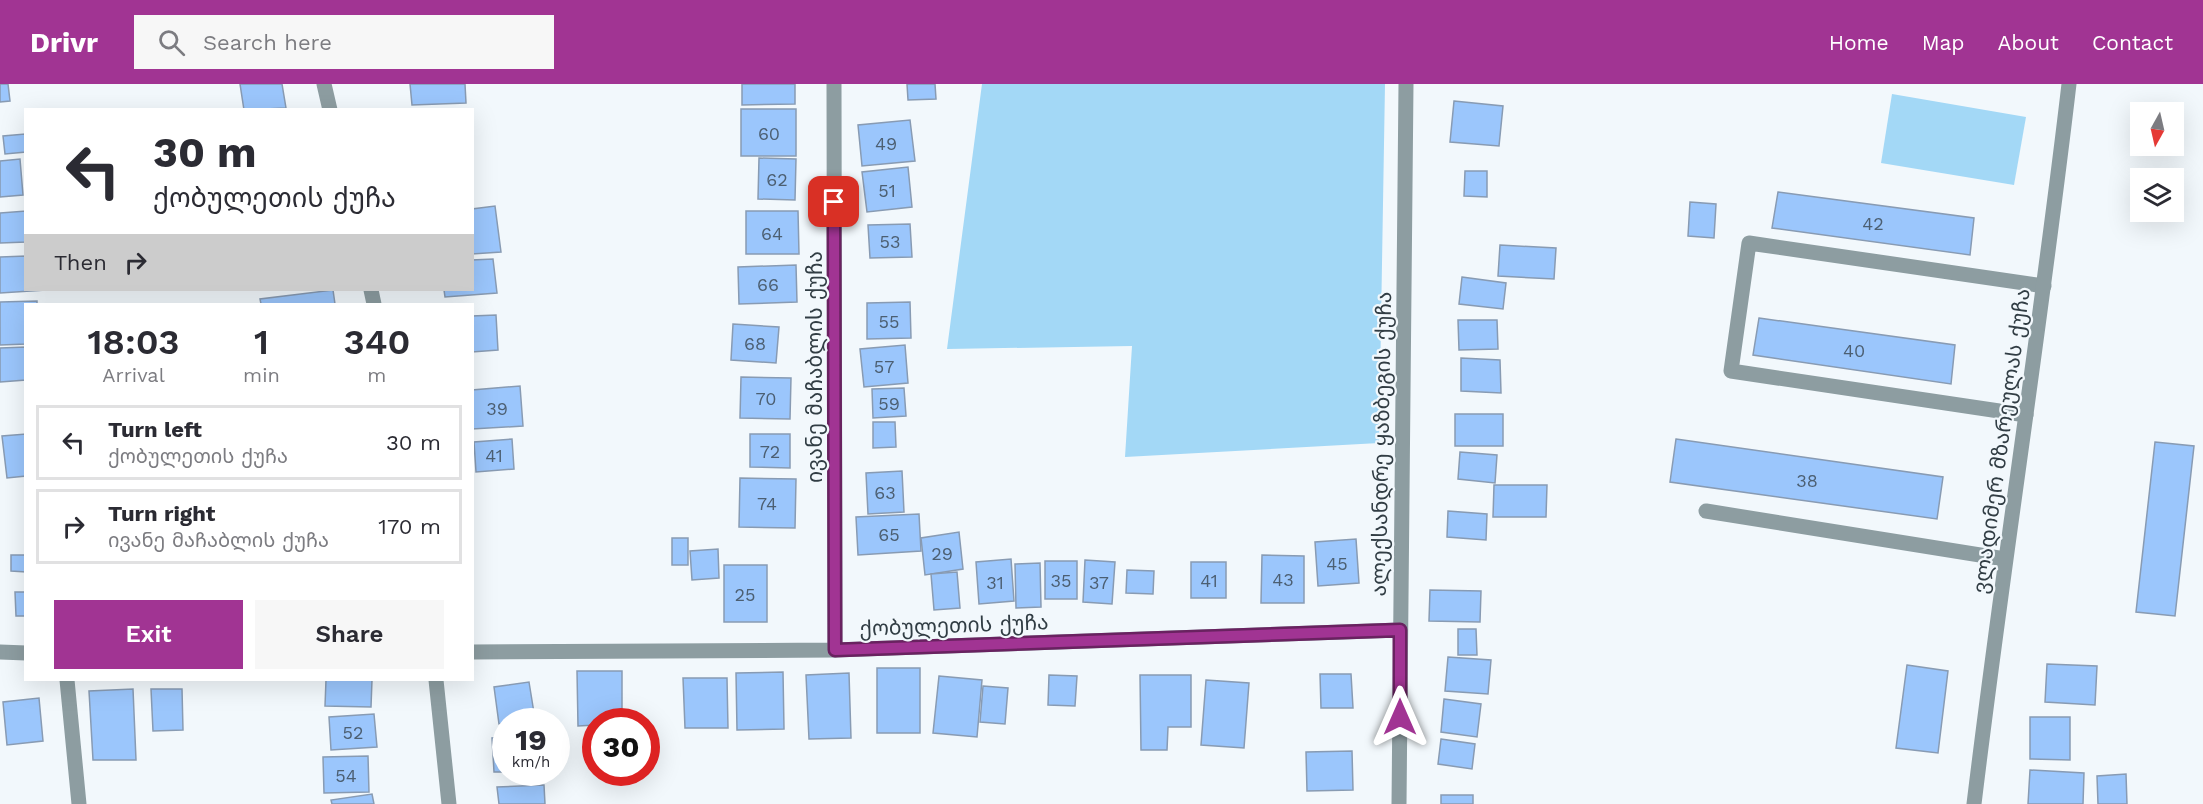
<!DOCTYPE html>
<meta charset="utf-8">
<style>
body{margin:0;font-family:"Work Sans","Noto Sans Georgian",sans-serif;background:#f7f7f7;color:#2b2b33;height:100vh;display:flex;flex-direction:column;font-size:22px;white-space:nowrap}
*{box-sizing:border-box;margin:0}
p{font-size:20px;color:#7c7c81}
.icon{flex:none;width:33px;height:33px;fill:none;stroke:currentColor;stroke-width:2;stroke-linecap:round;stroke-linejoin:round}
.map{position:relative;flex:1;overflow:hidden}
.panel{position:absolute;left:24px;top:219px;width:450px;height:378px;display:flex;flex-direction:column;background:#fff;border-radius:0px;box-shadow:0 6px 24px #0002}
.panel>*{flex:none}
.hud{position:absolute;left:24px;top:24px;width:450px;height:183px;border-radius:0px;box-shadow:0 6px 24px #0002;background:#fff;color:#2b2b33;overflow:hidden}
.needle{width:39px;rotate:188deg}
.tools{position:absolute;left:2130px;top:18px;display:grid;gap:12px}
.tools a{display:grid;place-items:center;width:54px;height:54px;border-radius:0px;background:#fff;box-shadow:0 6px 24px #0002;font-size:30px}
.speed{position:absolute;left:492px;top:624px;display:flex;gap:12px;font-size:30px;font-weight:700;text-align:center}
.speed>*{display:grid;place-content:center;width:78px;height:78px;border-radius:50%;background:#fff;box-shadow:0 6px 24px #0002;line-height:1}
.speed small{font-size:15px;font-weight:400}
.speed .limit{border:9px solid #d22;background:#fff;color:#111}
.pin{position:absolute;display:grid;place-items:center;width:51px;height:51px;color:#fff;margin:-26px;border-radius:12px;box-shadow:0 3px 9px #0006}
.me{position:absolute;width:66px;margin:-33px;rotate:0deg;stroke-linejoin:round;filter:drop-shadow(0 0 4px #0008)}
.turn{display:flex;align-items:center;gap:21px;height:126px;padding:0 30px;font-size:27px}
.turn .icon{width:78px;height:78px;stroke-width:2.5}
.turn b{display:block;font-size:42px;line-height:51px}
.then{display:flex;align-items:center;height:57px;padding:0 30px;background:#0003;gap:12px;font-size:22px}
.eta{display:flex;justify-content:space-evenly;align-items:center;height:102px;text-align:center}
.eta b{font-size:36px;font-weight:600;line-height:42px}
.button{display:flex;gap:12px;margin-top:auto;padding:12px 30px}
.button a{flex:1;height:69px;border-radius:0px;background:#a13493;color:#fff;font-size:24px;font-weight:600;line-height:69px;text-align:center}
.button a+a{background:#f7f7f7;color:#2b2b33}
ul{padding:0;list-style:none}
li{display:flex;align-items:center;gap:18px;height:75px;margin:0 12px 9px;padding:0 18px;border:3px solid #e1e1e2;border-radius:0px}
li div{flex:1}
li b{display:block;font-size:22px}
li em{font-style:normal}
header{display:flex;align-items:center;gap:36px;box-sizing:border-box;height:84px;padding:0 30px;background:#a13493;color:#fff}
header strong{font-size:28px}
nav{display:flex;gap:33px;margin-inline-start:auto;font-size:21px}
.search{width:420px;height:54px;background:#f7f7f7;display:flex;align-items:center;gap:15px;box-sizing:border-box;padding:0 21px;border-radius:0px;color:#7c7c81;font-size:22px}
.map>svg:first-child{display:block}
.green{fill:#a3d8f6}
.building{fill:#9bc6fc;stroke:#889bb3;stroke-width:1.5}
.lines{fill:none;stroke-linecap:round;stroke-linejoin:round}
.minor{stroke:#8d9da1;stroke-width:15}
.route-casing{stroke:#692260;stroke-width:15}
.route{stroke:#a13493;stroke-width:10}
.labels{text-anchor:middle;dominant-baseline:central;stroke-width:4.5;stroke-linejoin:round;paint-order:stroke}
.number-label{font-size:18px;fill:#4c5f72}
.street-label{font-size:21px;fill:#313d44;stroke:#f2f8fc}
</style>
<header>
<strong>Drivr</strong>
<div class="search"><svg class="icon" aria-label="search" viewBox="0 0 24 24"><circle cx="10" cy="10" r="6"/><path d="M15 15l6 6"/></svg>Search here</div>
<nav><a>Home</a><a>Map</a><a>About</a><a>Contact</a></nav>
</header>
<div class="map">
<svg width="2203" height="720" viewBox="0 0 2203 720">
<rect width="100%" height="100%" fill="#f2f8fc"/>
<g class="green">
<path d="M982 0H1385L1379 359 1125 373 1132 262 947 265Z"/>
<path d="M1892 10 2026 33 2014 101 1881 79Z"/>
</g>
<g class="building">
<path d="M0 0H8L10 17 0 18Z"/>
<path d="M240 0H282L286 24 244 26Z"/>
<path d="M410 0H465L466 19 412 21Z"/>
<path d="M742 0H795V20L742 21Z"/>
<path d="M907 0H935L936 15 908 16Z"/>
<path d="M1454 17 1503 22 1499 62 1450 58Z"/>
<rect x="741" y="25" width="55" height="47"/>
<path d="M910 36 915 77 862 82 858 41Z"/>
<path d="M25 50 26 68 5 70 3 52Z"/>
<path d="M759 74 796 75 795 116 758 115Z"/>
<path d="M20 75 23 111 0 113V77Z"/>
<path d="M908 83 912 123 867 128 862 88Z"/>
<path d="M1465 87H1487V113L1464 112Z"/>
<path d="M1778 108 1974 134 1970 171 1772 144Z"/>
<path d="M1690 118 1716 120 1714 154 1688 152Z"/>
<path d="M495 122 501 168 472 170V125Z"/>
<path d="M26 127V158L0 159V129Z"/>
<path d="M746 127H798L799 170H746Z"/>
<path d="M910 140 912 173 870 174 868 141Z"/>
<path d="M1500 161 1556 164 1554 195 1498 192Z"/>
<path d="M26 172V206H46L0 209V173Z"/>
<path d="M493 175 497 209 445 213 444 206H472V176Z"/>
<path d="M796 181 797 218 739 220 738 183Z"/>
<path d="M1462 193 1506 199 1503 225 1459 220Z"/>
<path d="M333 206 335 220H261L260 215Z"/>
<path d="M37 217V220H26V260L0 261V218Z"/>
<path d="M910 218 911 254 867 255V219Z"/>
<path d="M496 231 498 266 472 268V232Z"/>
<path d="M1759 234 1955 261 1951 300 1753 271Z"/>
<path d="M1458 236H1497L1498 265 1459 266Z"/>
<path d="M733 240 779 243 776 279 731 276Z"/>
<path d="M905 261 908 299 864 303 860 265Z"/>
<path d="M26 263V296L0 298V264Z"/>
<path d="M1461 274 1500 276 1501 309 1461 307Z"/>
<path d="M741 293 791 294 790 335 740 334Z"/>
<path d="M520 302 523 342 472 345V306Z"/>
<path d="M904 304 906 332 873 334 872 305Z"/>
<rect x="1455" y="330" width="48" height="32"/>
<path d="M873 338H895L896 363 873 364Z"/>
<path d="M26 350V392L7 394 2 352Z"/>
<path d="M750 350H790V384L750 383Z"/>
<path d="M512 355 514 385 476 388 474 358Z"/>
<path d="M1676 355 1943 393 1937 435 1670 398Z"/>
<path d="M2155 358 2194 362 2175 532 2136 528Z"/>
<path d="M1460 368 1497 371 1495 399 1458 395Z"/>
<path d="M902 387 904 428 868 430 866 389Z"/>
<path d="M740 394 796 395 795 444 739 443Z"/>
<path d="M1494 401H1547L1546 433H1493Z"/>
<path d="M1448 427 1487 430 1486 456 1447 453Z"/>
<path d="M919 430 921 467 858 471 856 433Z"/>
<path d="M959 448 963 485 925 491 921 454Z"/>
<rect x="672" y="454" width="16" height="27"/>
<path d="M1356 455 1359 499 1318 502 1315 458Z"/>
<path d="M718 465 719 494 692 496 690 467Z"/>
<path d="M11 471H26V488L11 487Z"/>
<path d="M1262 471 1304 472V519H1261Z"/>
<path d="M1011 475 1014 517 979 520 976 478Z"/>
<path d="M1085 476 1115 478 1112 520 1083 518Z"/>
<rect x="1045" y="477" width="32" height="38"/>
<rect x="1191" y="478" width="35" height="36"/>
<path d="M1040 479 1041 523 1016 524 1015 480Z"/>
<rect x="724" y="481" width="43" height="57"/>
<path d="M1127 486 1154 487 1153 510 1126 509Z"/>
<path d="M957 488 960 524 934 526 931 490Z"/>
<path d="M1430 506 1481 507 1480 538 1429 537Z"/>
<path d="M15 508H26V532H16Z"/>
<path d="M1458 545H1476L1477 571H1458Z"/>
<path d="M1448 573 1491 576 1488 610 1445 607Z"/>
<path d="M2047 580 2097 582 2095 621 2045 618Z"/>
<path d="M1907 581 1948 587 1938 669 1896 664Z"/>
<rect x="877" y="584" width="43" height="65"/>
<path d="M577 587H622V638H596V641L578 642Z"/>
<path d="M783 588 784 645 737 646 736 589Z"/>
<path d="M849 589 851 654 809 655 806 591Z"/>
<path d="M1320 590H1351L1353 624H1321Z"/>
<path d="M1049 591 1077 592 1075 622 1048 621Z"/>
<path d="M1140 591H1191V643H1168L1167 666H1141Z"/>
<path d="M939 592 982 596 977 653 933 649Z"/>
<path d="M683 594H727L728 644H685Z"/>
<path d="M326 596H372L371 623 325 622Z"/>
<path d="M1206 596 1249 599 1244 664 1201 661Z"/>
<path d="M529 598 535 635 499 640 494 603Z"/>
<path d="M983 602 1008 604 1005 640 980 638Z"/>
<path d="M133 605 136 676H93L89 607Z"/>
<path d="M151 605H182L183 646 153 647Z"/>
<path d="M39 614 43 657 7 661 3 618Z"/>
<path d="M1444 615 1481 620 1477 653 1441 648Z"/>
<path d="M374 630 377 663 331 666 329 633Z"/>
<path d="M2030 633H2070V676L2030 675Z"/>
<path d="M506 653V688H494L492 654Z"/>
<path d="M1441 655 1475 660 1472 685 1438 680Z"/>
<path d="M1352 667 1353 706 1307 707 1306 668Z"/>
<path d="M368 672 369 708 324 709 323 673Z"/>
<path d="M2030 686 2084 689 2083 720H2028Z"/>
<path d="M2126 690 2127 720H2098L2097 692Z"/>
<path d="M544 701 545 720H499L497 703Z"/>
<path d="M372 710 374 720H332L331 716Z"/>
<rect x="1441" y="711" width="32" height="9"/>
</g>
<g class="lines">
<g class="minor">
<path d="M324 0 330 26"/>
<path d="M834 0 835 566"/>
<path d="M371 206 374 220"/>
<path d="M2026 331 1731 287 1749 159 2044 202"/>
<path d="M1706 427 2005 475"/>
<path d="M0 568 26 569"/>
<path d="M472 568 835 566 1400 546"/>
<path d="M67 596 79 720"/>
<path d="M436 596 449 720"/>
<path d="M1399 720 1406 0"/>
<path d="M1974 720C2003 480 2041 240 2069 0"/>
</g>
</g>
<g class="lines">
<g class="route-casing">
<path id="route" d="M834 118 835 566 1400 546V633"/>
</g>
<use href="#route" class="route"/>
</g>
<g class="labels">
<g class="number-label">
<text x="769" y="49">60</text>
<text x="886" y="59">49</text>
<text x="777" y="95">62</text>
<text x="887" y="106">51</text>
<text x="1873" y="139">42</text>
<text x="772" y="149">64</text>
<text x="890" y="157">53</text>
<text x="768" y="200">66</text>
<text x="889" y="237">55</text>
<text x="755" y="259">68</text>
<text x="1854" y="266">40</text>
<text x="884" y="282">57</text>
<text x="766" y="314">70</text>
<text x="889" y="319">59</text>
<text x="497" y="324">39</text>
<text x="770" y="367">72</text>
<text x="494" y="371">41</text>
<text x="1807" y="396">38</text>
<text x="885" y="408">63</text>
<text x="767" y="419">74</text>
<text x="889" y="450">65</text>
<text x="942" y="469">29</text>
<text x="1337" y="479">45</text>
<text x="1283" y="495">43</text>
<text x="1061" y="496">35</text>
<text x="1209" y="496">41</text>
<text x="995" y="498">31</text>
<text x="1099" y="498">37</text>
<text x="745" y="510">25</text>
<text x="353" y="648">52</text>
<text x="346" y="691">54</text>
</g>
<g class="street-label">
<text transform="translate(814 283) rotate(-90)">ივანე მაჩაბლის ქუჩა</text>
<text transform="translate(2001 357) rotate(-82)">ვლადიმერ მზარეულას ქუჩა</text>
<text transform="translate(1381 360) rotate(-89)">ალექსანდრე ყაზბეგის ქუჩა</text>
<text transform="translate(954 541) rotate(-2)">ქობულეთის ქუჩა</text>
</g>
</g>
</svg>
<div class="tools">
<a><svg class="needle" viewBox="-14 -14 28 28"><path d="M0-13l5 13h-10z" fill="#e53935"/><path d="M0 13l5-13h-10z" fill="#7c7c81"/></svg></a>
<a><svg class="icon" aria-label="layers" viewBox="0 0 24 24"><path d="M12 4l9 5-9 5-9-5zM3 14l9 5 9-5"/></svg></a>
</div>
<div class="speed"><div>19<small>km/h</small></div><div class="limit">30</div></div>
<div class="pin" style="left:834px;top:118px;background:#d93025"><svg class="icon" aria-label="arrive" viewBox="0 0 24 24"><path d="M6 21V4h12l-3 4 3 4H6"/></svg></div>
<svg class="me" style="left:1400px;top:633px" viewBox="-20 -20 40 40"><path d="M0-17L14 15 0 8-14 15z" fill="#a13493" stroke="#fff" stroke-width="4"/></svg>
<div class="hud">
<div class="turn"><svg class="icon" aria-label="left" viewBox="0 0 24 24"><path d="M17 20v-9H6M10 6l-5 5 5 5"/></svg><div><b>30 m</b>ქობულეთის ქუჩა</div></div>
<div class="then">Then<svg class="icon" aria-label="right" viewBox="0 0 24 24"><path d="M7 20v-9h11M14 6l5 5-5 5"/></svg></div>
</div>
<section class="panel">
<div class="eta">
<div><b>18:03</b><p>Arrival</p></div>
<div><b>1</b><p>min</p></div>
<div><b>340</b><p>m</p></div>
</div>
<ul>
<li><svg class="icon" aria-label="left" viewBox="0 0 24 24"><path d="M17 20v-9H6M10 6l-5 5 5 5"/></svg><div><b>Turn left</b><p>ქობულეთის ქუჩა</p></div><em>30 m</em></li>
<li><svg class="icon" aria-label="right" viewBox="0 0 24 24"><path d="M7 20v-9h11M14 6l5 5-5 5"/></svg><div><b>Turn right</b><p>ივანე მაჩაბლის ქუჩა</p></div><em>170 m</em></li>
</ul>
<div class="button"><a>Exit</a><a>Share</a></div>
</section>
</div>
